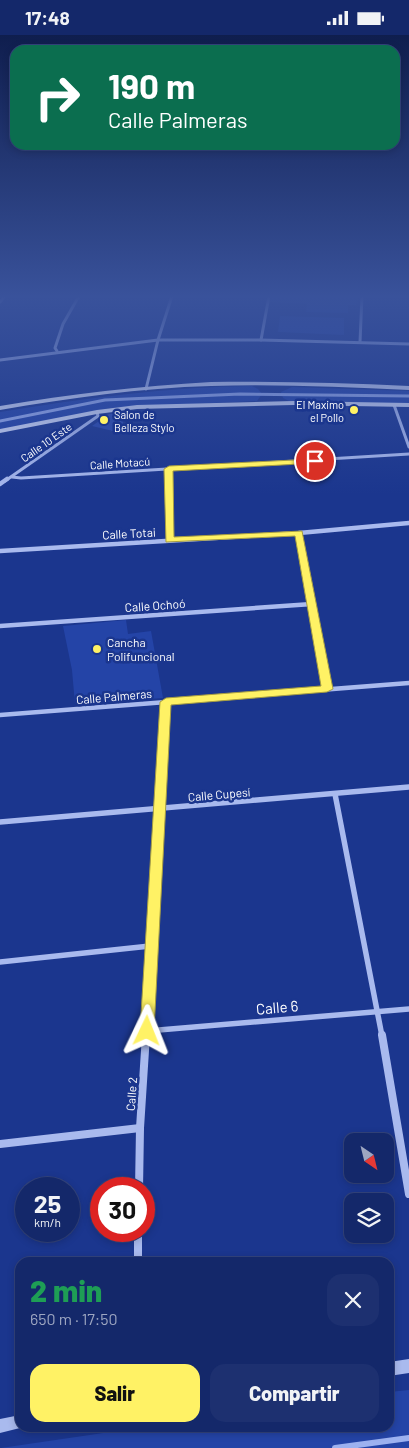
<!DOCTYPE html>
<html lang="es">
<meta charset="utf-8">
<style>
body{margin:0;font-family:Barlow,sans-serif;background:#1d3070;color:#f1f3f6;height:100vh;display:flex;flex-direction:column;font-size:19px;white-space:nowrap}
*{box-sizing:border-box;margin:0}
p{font-size:16px;color:#9da6c1}
.icon{flex:none;width:28px;height:28px;fill:none;stroke:currentColor;stroke-width:2;stroke-linecap:round;stroke-linejoin:round}
.map{position:relative;flex:1;overflow:hidden}
.drawer{position:absolute;left:15px;top:1222px;width:379px;height:175px;display:flex;flex-direction:column;background:#14286a;border-radius:15px;box-shadow:0 2px 8px #0003,0 0 0 1px #33447e}
.drawer>*{flex:none}
.banner{position:absolute;left:10px;top:10px;width:390px;height:105px;border-radius:15px;box-shadow:0 2px 8px #0003,0 0 0 1px #33447e;background:#0b6e4f;color:#fff;overflow:hidden}
.needle{width:32px;rotate:145deg}
.tools{position:absolute;left:344px;top:1098px;display:grid;gap:10px}
.tools a{display:grid;place-items:center;width:50px;height:50px;border-radius:10px;background:#14286a;box-shadow:0 2px 8px #0003,0 0 0 1px #33447e;font-size:25px}
.speed{position:absolute;left:15px;top:1142px;display:flex;gap:10px;font-size:25px;font-weight:700;text-align:center}
.speed>*{display:grid;place-content:center;width:65px;height:65px;border-radius:50%;background:#14286a;box-shadow:0 2px 8px #0003,0 0 0 1px #33447e;line-height:1}
.speed small{font-size:12px;font-weight:400}
.speed .limit{border:8px solid #d22;background:#fff;color:#111}
.pin{position:absolute;display:grid;place-items:center;width:42px;height:42px;color:#fff;margin:-21px;border:2px solid #fff;border-radius:50%;box-shadow:0 1px 5px #0007}
.me{position:absolute;width:55px;margin:-28px;rotate:2deg;stroke-linejoin:round;filter:drop-shadow(0 0 4px #0008)}
.turn{display:flex;align-items:center;gap:18px;height:105px;padding:0 15px;font-size:22px}
.turn .icon{width:65px;height:65px;stroke-width:2.5}
.turn b{display:block;font-size:35px;line-height:42px}
.round{display:grid;place-items:center;flex:none;width:52px;height:52px;border-radius:15px;background:#1d3070}
.overview{display:flex;align-items:center;justify-content:space-between;height:85px;padding:0 15px}
h1{font-size:30px;font-weight:800;line-height:38px;color:#1e9e55}
.cta{display:flex;gap:10px;margin-top:auto;padding:10px 15px}
.cta a{flex:1;height:58px;border-radius:15px;background:#fff265;color:#111;font-size:20px;font-weight:800;line-height:58px;text-align:center}
.cta a+a{background:#1d3070;color:#f1f3f6}
.status{display:flex;justify-content:space-between;align-items:center;height:35px;padding:0 25px;background:#14286a;direction:ltr}
.status svg{height:14px;fill:currentColor}
.map>svg:first-child{display:block}
.green{fill:#2444a7}
.lines{fill:none;stroke-linecap:round;stroke-linejoin:round}
.stream-far1{stroke:#9cb1f0;stroke-width:3}
.stream{stroke:#9cb1f0;stroke-width:6}
.building{fill:#2a49ac}
.minor-far3{stroke:#a9baee;stroke-width:3}
.minor-far2{stroke:#a9baee;stroke-width:4.5}
.minor-far1{stroke:#a9baee;stroke-width:5.5}
.minor{stroke:#a9baee;stroke-width:8}
.tertiary{fill:#a9baee;fill-rule:evenodd}
.secondary{fill:#d5defa;fill-rule:evenodd}
.route{fill:#fff265;stroke:#a69d42}
.poi-dot{fill:#fff265;stroke:#1b368e;stroke-width:2}
.labels{text-anchor:middle;dominant-baseline:central;stroke-width:5;stroke-linejoin:round;paint-order:stroke}
.far-poi-label{font-size:11px;fill:#fff;stroke:#1b368e;text-anchor:end}
.far-street-label{font-size:11px;fill:#fff;stroke:#1b368e}
.street-label{font-size:12px;fill:#fff;stroke:#1b368e}
.poi-label{font-size:12px;fill:#fff;stroke:#1b368e;text-anchor:start}
.near-street-label{font-size:15px;fill:#fff;stroke:#1b368e}
</style>
<div class="status"><b>17:48</b><svg viewBox="0 0 49 12"><path d="M0 12V9h3v3zM5 12V6h3v6zM10 12V3h3v9zM15 12V0h3v12zM26 1h20v11H26zM47 4h2v5h-2z"/></svg></div>
<div class="map">
<svg width="409" height="1413" viewBox="0 0 409 1413">
<rect width="100%" height="100%" fill="#1b368e"/>
<g class="green">
<path d="M271 261H357L356 270H348V278L306 277 307 269 270 267Z"/>
<path d="M280 281 344 283V300L278 297Z"/>
<path d="M252 351 258 354 262 359 257 366 110 373 0 395V377C84 363 167 352 252 351Z"/>
<path d="M292 352 409 356V372L289 366 283 363 281 357Z"/>
<path d="M126 585 128 599 151 596 163 663 75 669 72 635 63 591Z"/>
<path d="M409 1355V1413H1L144 1392H389V1357Z"/>
</g>
<g class="lines">
<path class="stream-far1" d="M0 386 105 365 240 359 409 361"/>
<path class="stream" d="M335 1413 409 1403"/>
</g>
<path class="building" d="M124 378 123 389 113 396 92 391 109 379Z"/>
<g class="lines">
<g class="minor-far3">
<path d="M0 267 5 261"/>
<path d="M261 305 269 261"/>
<path d="M360 307 362 261"/>
<path d="M57 316 55 313 63 289 79 261"/>
<path d="M0 325 158 305H261L409 309"/>
<path d="M146 354 158 305 172 261"/>
<path d="M394 370 409 412"/>
<path d="M169 434V446"/>
<path d="M12 442 21 443 409 419"/>
<path d="M5 446 98 381 97 377"/>
</g>
<g class="minor-far2">
<path d="M169 444 170 505"/>
<path d="M0 449 7 444"/>
<path d="M299 498 327 654"/>
<path d="M0 516 299 498 409 488"/>
<path d="M0 591 312 569"/>
<path d="M0 680 409 648"/>
<path d="M165 686 166 667"/>
</g>
<g class="minor-far1">
<path d="M335 759 382 1001"/>
<path d="M0 787 409 752"/>
<path d="M0 927 150 911"/>
<path d="M147 996 409 974"/>
<path d="M146 1001 165 685"/>
</g>
<g class="minor">
<path d="M382 1000 409 1159"/>
<path d="M0 1109 140 1093"/>
<path d="M139 1154 140 1093 146 1000"/>
<path d="M138 1196V1228"/>
</g>
<g class="tertiary">
<path d="M409 1324V1338L389 1341V1327Z"/>
<path d="M20 1380V1392H24L0 1398V1384Z"/>
</g>
<g class="secondary">
<path d="M211 347C277 346 343 348 409 351V355C343 352 277 349 211 351 140 353 70 363 0 375V371C70 359 140 351 211 347Z"/>
<path d="M293 366 409 368V372L293 370 137 374 97 379 0 398V394L97 375 137 370Z"/>
</g>
</g>
<linearGradient id="sky" x2="0" y2="1"><stop stop-color="#0f1e4e"/><stop offset="0.57" stop-color="#39529b"/><stop offset="1" stop-color="#39529b" stop-opacity="0"/></linearGradient>
<rect width="409" height="459" fill="url(#sky)"/>
<path class="route" d="M315 424 319 426 318 428 173 436 174 502 302 496 333 654 327 657 171 670 154 996 152 1001 147 1002 142 1001 140 996 160 667 166 663 321 651 295 501 166 507 164 434 169 431Z"/>
<g class="poi-dot">
<circle cx="354" cy="375" r="5"/>
<circle cx="104" cy="385" r="5"/>
<circle cx="97" cy="614" r="5"/>
</g>
<g class="labels">
<g class="far-poi-label">
<text x="344" y="369">El Maximo<tspan x="344" dy="13">el Pollo</tspan></text>
<text x="114" y="379" text-anchor="start">Salon de<tspan x="114" dy="13">Belleza Stylo</tspan></text>
</g>
<g class="far-street-label">
<text transform="translate(46 407) rotate(-35)">Calle 10 Este</text>
<text transform="translate(120 428) rotate(-4)">Calle Motacú</text>
</g>
<g class="street-label">
<text transform="translate(129 498) rotate(-3)">Calle Totai</text>
<text transform="translate(155 570) rotate(-4)">Calle Ochoó</text>
<text transform="translate(114 661) rotate(-5)">Calle Palmeras</text>
<text transform="translate(219 759) rotate(-5)">Calle Cupesí</text>
<text transform="translate(131 1059) rotate(-86)">Calle 2</text>
</g>
<g class="poi-label">
<text x="107" y="607">Cancha<tspan x="107" dy="14">Polifuncional</tspan></text>
</g>
<g class="near-street-label">
<text transform="translate(277 972) rotate(-5)">Calle 6</text>
</g>
</g>
</svg>
<div class="tools">
<a><svg class="needle" viewBox="-14 -14 28 28"><path d="M0-13l5 13h-10z" fill="#e53935"/><path d="M0 13l5-13h-10z" fill="#9da6c1"/></svg></a>
<a><svg class="icon" aria-label="layers" viewBox="0 0 24 24"><path d="M12 4l9 5-9 5-9-5zM3 14l9 5 9-5"/></svg></a>
</div>
<div class="speed"><div>25<small>km/h</small></div><div class="limit">30</div></div>
<div class="pin" style="left:315px;top:426px;background:#d93025"><svg class="icon" aria-label="arrive" viewBox="0 0 24 24"><path d="M6 21V4h12l-3 4 3 4H6"/></svg></div>
<svg class="me" style="left:147px;top:996px" viewBox="-20 -20 40 40"><path d="M0-17L14 15 0 8-14 15z" fill="#fff265" stroke="#fff" stroke-width="4"/></svg>
<div class="banner">
<div class="turn"><svg class="icon" aria-label="right" viewBox="0 0 24 24"><path d="M7 20v-9h11M14 6l5 5-5 5"/></svg><div><b>190 m</b>Calle Palmeras</div></div>
</div>
<section class="drawer">
<div class="overview"><div><h1>2 min</h1><p>650 m · 17:50</p></div><a class="round"><svg class="icon" aria-label="close" viewBox="0 0 24 24"><path d="M6 6l12 12M18 6L6 18"/></svg></a></div>
<div class="cta"><a>Salir</a><a>Compartir</a></div>
</section>
</div>
